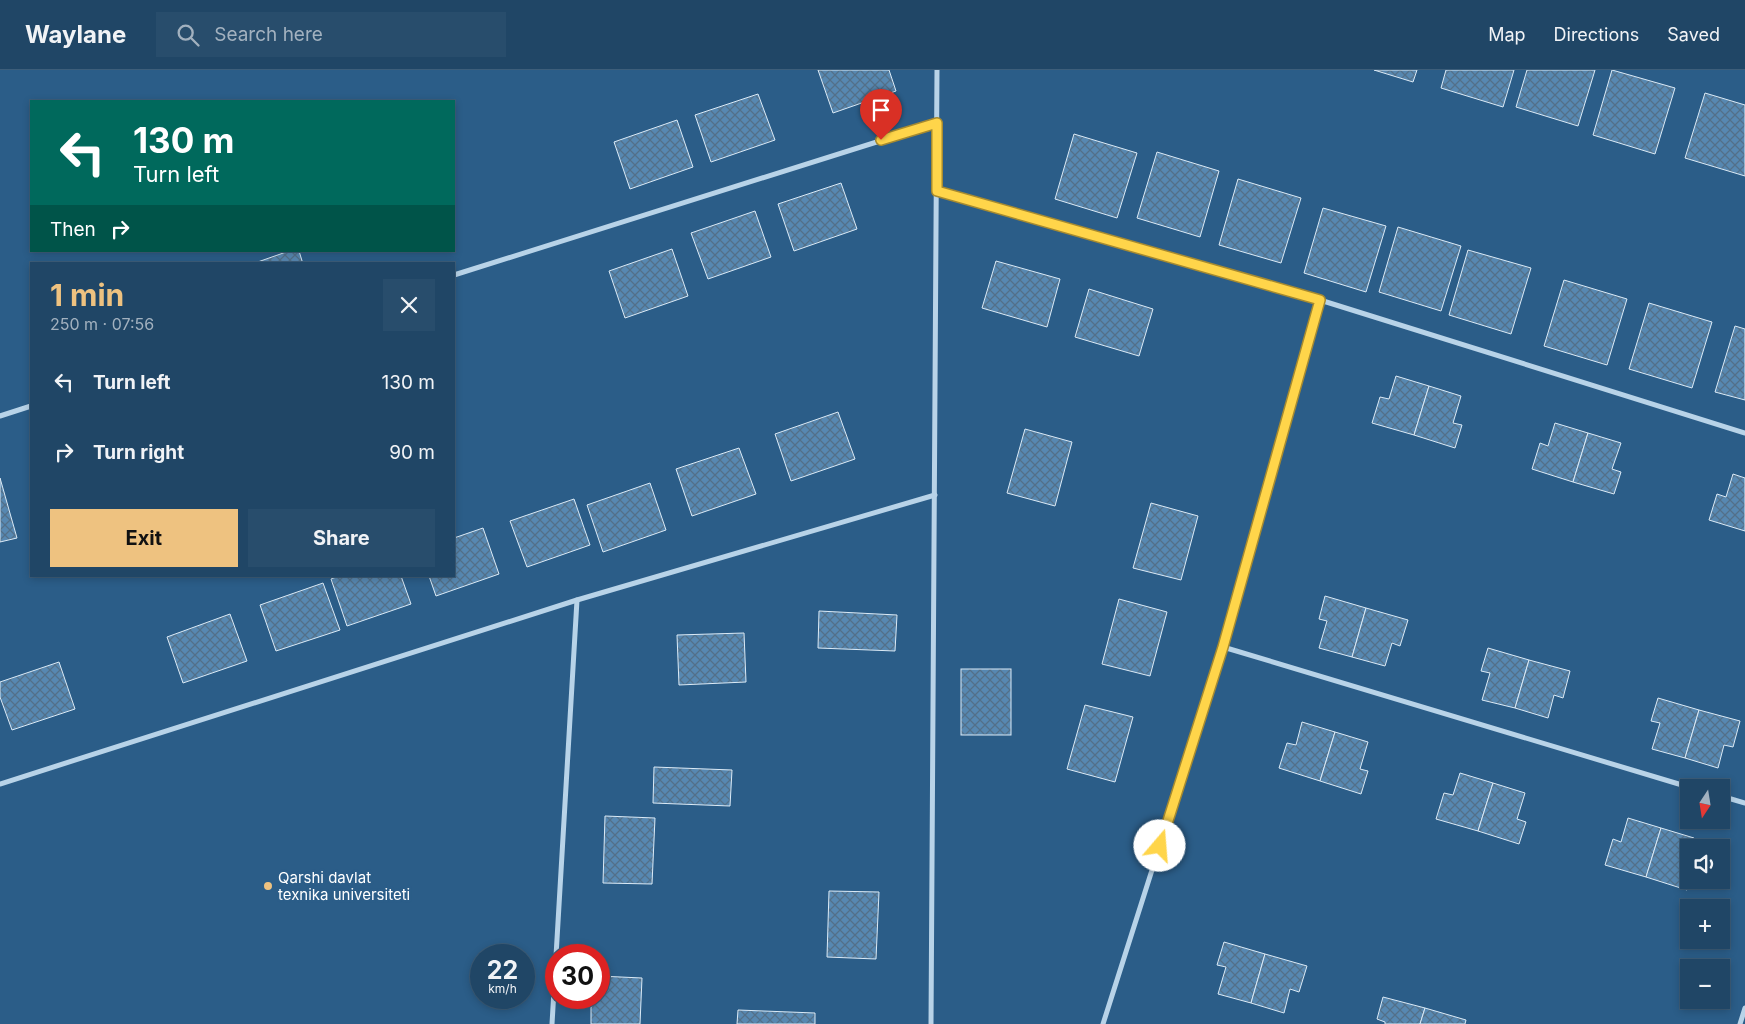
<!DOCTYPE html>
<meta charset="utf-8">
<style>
body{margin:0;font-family:Inter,sans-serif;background:#284d6c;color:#f1f3f6;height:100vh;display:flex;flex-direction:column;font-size:19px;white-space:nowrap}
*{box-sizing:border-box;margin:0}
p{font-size:16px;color:#a2b1bf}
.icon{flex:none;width:28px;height:28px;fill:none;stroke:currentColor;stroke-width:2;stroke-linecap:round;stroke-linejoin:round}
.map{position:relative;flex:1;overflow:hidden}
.panel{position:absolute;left:30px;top:192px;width:425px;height:315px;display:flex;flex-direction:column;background:#204666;border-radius:0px;box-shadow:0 2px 8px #0003,0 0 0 1px #3d5e7a}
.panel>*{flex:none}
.banner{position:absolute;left:30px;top:30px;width:425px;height:152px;border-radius:0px;box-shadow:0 2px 8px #0003,0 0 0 1px #3d5e7a;background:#00695c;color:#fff;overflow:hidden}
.needle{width:32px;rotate:192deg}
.buttons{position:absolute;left:1680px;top:709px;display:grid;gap:10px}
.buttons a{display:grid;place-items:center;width:50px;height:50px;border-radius:0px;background:#204666;box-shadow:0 2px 8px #0003,0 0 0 1px #3d5e7a;font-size:25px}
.speed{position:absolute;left:470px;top:874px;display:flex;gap:10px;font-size:25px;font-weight:700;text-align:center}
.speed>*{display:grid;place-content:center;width:65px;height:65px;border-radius:50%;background:#204666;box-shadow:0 2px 8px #0003,0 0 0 1px #3d5e7a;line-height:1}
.speed small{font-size:12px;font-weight:400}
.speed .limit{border:8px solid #d22;background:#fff;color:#111}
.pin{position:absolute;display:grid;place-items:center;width:42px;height:42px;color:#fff;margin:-51px -21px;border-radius:50% 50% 50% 0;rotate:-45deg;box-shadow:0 0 5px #0007}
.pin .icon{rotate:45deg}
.me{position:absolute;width:55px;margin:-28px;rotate:18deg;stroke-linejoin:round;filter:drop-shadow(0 0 4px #0008)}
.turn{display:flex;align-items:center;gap:18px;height:105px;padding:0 20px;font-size:22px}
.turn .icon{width:65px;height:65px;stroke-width:2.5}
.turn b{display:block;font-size:35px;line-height:42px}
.then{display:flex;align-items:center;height:48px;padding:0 20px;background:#0003;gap:10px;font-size:19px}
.round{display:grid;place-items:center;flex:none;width:52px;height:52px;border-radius:0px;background:#284d6c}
.overview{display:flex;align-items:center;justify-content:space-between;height:85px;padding:0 20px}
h1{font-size:30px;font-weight:700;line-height:38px;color:#eec280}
.primary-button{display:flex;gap:10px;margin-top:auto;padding:10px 20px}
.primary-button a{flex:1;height:58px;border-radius:0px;background:#eec280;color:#111;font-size:20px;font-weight:700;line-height:58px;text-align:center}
.primary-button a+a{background:#284d6c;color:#f1f3f6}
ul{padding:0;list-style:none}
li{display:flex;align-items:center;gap:15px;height:70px;padding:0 20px}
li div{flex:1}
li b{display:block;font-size:19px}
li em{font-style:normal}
header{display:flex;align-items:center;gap:30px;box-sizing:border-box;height:70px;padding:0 25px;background:#204666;border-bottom:1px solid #3d5e7a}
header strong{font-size:24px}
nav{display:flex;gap:28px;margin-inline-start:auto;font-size:18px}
.search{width:350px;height:45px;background:#284d6c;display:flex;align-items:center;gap:12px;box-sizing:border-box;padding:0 18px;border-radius:0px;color:#a2b1bf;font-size:19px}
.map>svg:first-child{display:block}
.building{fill:url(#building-cross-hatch);stroke:#dbeaf6}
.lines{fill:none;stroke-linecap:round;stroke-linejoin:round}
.minor{stroke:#b8d3e8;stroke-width:5}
.route-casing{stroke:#a68a30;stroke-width:12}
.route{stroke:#ffd54a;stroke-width:9}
.poi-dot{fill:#eec280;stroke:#2b5d88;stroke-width:2}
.labels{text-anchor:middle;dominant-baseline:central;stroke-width:5;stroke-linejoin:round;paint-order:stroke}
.poi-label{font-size:15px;fill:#fff;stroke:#2b5d88;text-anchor:start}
</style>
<header>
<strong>Waylane</strong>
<div class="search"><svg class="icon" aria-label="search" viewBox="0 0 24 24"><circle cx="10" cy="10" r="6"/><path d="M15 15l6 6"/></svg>Search here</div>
<nav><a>Map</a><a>Directions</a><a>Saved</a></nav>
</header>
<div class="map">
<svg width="1745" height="954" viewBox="0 0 1745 954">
<defs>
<pattern id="building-cross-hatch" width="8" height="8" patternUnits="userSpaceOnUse" patternTransform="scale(1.25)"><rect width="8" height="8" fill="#5788b1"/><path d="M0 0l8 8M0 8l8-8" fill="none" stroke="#537089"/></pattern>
</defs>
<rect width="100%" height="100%" fill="#2b5d88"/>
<g class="building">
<path d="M818 0H889L896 21 833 43Z"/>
<path d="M1374 0H1417L1413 12Z"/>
<path d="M1446 0H1514L1503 37 1441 18Z"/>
<path d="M1527 0H1595L1578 56 1516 37Z"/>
<path d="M1612 0 1675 18 1655 84 1593 65Z"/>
<path d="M1705 23 1745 35V106L1685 88Z"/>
<path d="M758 24 775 70 711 92 695 45Z"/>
<path d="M677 50 693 97 630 119 614 72Z"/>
<path d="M1074 64 1137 83 1117 148 1055 129Z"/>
<path d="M1157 82 1219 101 1200 167 1137 148Z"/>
<path d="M1238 109 1301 128 1281 193 1219 175Z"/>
<path d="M841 113 857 159 794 181 778 134Z"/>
<path d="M1323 138 1386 156 1366 222 1304 203Z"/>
<path d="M755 141 771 187 708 209 691 163Z"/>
<path d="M1398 157 1461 176 1441 241 1379 222Z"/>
<path d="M672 179 688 226 625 248 609 201Z"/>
<path d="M1468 180 1531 198 1511 264 1449 245Z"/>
<path d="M289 181H299L303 194H252Z"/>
<path d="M996 191 1060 209 1047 257 982 238Z"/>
<path d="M1564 210 1627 229 1607 295 1544 276Z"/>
<path d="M1089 219 1153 239 1139 286 1075 267Z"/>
<path d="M1649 233 1712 252 1692 318 1629 299Z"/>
<path d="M1735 256 1745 259V330L1715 322Z"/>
<path d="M1396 306 1429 316 1414 365 1372 353 1380 327 1389 329Z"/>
<path d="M1429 316 1461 326 1453 353 1462 355 1455 378 1414 365Z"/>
<path d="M838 342 855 389 791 411 775 364Z"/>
<path d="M1555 353 1588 363 1573 412 1532 399 1540 373 1548 376Z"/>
<path d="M1025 359 1072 372 1055 436 1007 423Z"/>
<path d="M1588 363 1621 373 1612 399 1621 402 1614 424 1573 412Z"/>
<path d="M739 378 756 424 692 446 676 399Z"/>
<path d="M1733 404 1745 408V461L1709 450 1717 424 1726 427Z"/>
<path d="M0 408 17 468 0 472Z"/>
<path d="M650 413 666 460 603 482 587 435Z"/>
<path d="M574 429 590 475 527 497 510 451Z"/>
<path d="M1151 433 1198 446 1181 510 1133 498Z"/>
<path d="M483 458 499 504 436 526 429 506H454V468Z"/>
<path d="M339 506H401L411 534 347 556 331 509Z"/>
<path d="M323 513 340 560 276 581 260 535Z"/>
<path d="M1325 526 1366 538 1352 587 1319 578 1327 551 1319 549Z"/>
<path d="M1119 529 1167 542 1150 606 1102 594Z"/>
<path d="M1366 538 1408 550 1400 576 1392 573 1385 596 1352 587Z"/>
<path d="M819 541 897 545 895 581 818 578Z"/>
<path d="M230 544 247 591 183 613 167 567Z"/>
<path d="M744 563 746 612 679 615 677 565Z"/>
<path d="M1488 578 1529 590 1515 638 1482 630 1490 603 1481 601Z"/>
<path d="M1529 590 1570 601 1563 628 1554 625 1548 648 1515 638Z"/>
<path d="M59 592 75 639 12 660 0 627V612Z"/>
<rect x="961" y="599" width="50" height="66"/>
<path d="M1658 628 1699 640 1685 688 1652 679 1660 653 1651 651Z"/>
<path d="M1085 635 1133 647 1115 712 1067 699Z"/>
<path d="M1699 640 1740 651 1733 677 1724 675 1718 698 1685 688Z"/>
<path d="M1302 652 1335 662 1320 711 1279 698 1287 673 1296 675Z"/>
<path d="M1335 662 1368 672 1360 699 1368 701 1361 724 1320 711Z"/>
<path d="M654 697 732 700 730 736 653 733Z"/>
<path d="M1460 703 1493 713 1478 761 1436 749 1444 723 1453 725Z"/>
<path d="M1493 713 1525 723 1517 749 1526 752 1519 774 1478 761Z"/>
<path d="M605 746 655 748 652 814 603 813Z"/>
<path d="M1628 748 1661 758 1646 807 1605 795 1613 769 1621 772Z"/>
<path d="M1661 758 1694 768 1691 778H1689L1686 795 1689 796V810H1690L1687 820 1646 807Z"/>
<path d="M829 821 879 822 876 889 827 887Z"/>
<path d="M1224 872 1265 884 1251 933 1218 924 1226 897 1217 895Z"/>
<path d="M1265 884 1307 896 1299 922 1290 919 1284 943 1251 933Z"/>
<path d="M599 906 642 908 640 954H591V928H599Z"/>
<path d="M1383 927 1425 938 1420 954H1385V952L1377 949Z"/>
<path d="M1425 938 1466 950 1465 954H1420Z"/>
<path d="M738 940 815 943V954H737Z"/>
</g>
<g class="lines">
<g class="minor">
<path d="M937 121 1320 230 1745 363"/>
<path d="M454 205 937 53"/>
<path d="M0 346 31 336"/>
<path d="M1223 577 1692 718"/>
<path d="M0 714 577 530 935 425"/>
<path d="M1721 726 1745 733"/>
<path d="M552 954 577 530"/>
<path d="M931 954 937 0"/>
<path d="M1103 954 1223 577 1320 230"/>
<path d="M1740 954 1745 938"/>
</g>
</g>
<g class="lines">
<g class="route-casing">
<path id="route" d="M881 70 937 53V121L1320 230 1223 577 1160 776"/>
</g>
<use href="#route" class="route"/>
</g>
<circle class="poi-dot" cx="268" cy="816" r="5"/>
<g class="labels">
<g class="poi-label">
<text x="278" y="807">Qarshi davlat<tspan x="278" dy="17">texnika universiteti</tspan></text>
</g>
</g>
</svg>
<div class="buttons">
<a><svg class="needle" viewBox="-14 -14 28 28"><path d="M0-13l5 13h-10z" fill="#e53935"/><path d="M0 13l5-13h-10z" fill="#a2b1bf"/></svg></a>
<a><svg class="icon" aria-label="sound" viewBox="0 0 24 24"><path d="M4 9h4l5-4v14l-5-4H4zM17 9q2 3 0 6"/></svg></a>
<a>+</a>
<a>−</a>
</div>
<div class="speed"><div>22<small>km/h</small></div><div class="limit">30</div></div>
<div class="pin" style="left:881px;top:70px;background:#d93025"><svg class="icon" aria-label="arrive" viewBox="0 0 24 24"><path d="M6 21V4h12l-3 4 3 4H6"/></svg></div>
<svg class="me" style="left:1160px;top:776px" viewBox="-20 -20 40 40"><circle r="19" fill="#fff"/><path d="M0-13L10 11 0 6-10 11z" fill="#ffd54a"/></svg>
<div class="banner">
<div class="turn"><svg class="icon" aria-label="left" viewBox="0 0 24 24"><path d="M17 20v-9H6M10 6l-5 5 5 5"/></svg><div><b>130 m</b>Turn left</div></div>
<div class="then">Then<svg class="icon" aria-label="right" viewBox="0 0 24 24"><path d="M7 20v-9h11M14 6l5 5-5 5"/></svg></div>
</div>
<section class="panel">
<div class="overview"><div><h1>1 min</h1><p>250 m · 07:56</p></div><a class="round"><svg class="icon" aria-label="close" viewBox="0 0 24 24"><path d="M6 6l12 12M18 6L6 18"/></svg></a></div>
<ul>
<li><svg class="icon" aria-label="left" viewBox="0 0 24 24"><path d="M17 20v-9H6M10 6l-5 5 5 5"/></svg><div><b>Turn left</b></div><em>130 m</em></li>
<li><svg class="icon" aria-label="right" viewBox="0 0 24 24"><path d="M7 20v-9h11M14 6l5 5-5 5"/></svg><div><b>Turn right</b></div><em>90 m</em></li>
</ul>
<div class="primary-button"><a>Exit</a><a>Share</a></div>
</section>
</div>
